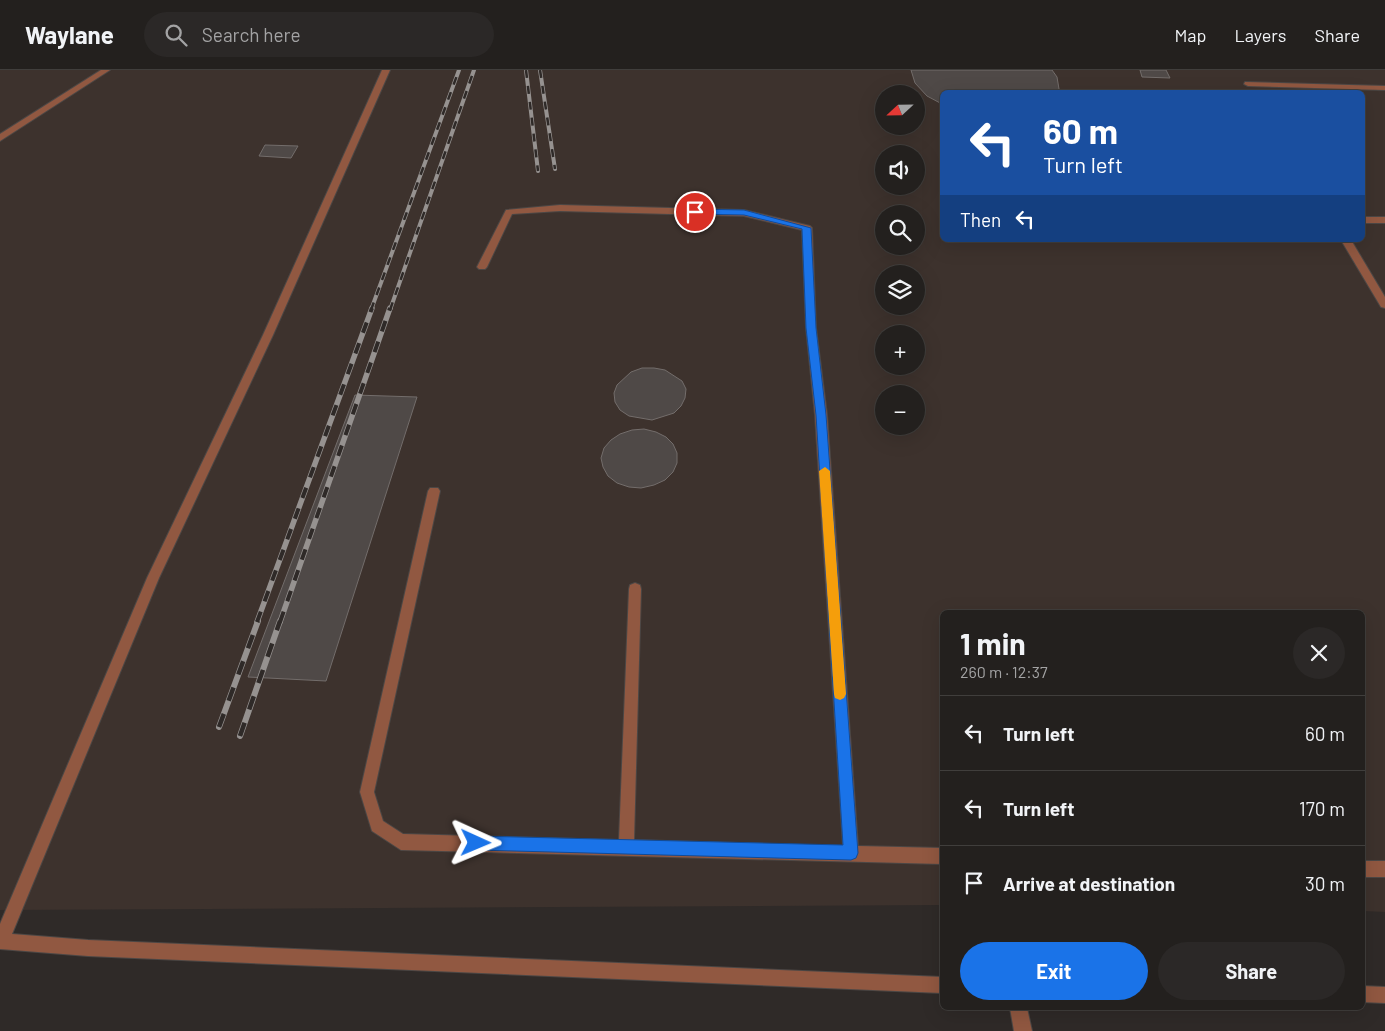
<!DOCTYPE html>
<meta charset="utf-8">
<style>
body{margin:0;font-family:Barlow,sans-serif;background:#2b2827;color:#f1f3f6;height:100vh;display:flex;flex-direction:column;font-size:19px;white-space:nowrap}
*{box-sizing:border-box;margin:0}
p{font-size:16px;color:#a3a3a4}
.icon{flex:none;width:28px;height:28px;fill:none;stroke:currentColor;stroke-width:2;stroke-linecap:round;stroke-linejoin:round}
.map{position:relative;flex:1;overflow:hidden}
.side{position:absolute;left:940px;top:540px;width:425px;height:400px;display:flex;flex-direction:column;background:#23201e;border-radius:8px;box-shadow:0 5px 20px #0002,0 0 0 1px #403e3c}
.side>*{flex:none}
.top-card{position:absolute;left:940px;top:20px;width:425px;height:152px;border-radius:8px;box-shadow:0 5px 20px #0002,0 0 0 1px #403e3c;background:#1a4fa0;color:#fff;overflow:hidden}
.needle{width:32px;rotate:248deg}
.tools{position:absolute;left:875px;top:15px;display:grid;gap:10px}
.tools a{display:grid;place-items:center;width:50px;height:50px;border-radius:50%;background:#23201e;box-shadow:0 5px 20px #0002,0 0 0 1px #403e3c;font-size:25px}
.pin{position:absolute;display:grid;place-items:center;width:42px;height:42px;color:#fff;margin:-21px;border:2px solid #fff;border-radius:50%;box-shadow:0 1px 5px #0007}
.me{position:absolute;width:55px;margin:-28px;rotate:91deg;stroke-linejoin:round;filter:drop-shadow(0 0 4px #0008)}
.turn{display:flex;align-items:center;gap:18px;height:105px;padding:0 20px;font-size:22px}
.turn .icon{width:65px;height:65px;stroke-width:2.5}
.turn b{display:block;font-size:35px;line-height:42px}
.then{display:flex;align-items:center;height:48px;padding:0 20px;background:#0003;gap:10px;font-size:19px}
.round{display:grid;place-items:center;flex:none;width:52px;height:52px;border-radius:26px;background:#2b2827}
.summary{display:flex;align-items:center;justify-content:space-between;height:85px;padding:0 20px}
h1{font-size:30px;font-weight:700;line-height:38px}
.button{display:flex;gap:10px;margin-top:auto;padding:10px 20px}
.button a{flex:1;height:58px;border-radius:30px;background:#1a73e8;color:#fff;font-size:20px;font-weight:700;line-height:58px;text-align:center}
.button a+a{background:#2b2827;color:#f1f3f6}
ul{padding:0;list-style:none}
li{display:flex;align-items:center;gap:15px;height:75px;padding:0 20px;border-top:1px solid #403e3c}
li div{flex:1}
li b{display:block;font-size:19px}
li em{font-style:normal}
header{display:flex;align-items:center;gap:30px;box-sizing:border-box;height:70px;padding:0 25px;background:#23201e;border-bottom:1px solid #403e3c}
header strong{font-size:24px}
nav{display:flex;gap:28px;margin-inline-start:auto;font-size:18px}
.search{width:350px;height:45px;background:#2b2827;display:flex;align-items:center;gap:12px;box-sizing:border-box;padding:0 18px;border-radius:28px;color:#a3a3a4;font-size:19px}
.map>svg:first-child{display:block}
.built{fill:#3d322d;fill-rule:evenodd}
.building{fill:#4f4947;stroke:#736d6b}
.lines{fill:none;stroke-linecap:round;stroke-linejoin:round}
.lane-casing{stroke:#4c4745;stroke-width:2}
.street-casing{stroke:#4c4745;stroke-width:2}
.lane{fill:#915841;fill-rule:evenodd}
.street{fill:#915841;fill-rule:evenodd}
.rail-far2-casing{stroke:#969290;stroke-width:4}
.rail-far1-casing{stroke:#969290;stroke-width:5.5}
.rail-casing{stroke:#969290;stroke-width:6}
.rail-far2{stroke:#2f2a28;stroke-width:2.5;stroke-dasharray:8;stroke-linecap:butt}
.rail-far1{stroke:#2f2a28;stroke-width:4;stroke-dasharray:11;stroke-linecap:butt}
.rail{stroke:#2f2a28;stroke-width:4.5;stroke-dasharray:14;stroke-linecap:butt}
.route{fill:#1a73e8;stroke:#114b97}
.slow{fill:#f59e0b}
</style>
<header>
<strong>Waylane</strong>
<div class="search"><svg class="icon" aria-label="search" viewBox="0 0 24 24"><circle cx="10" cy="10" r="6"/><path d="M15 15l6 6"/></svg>Search here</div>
<nav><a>Map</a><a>Layers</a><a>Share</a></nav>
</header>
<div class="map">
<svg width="1385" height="961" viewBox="0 0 1385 961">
<rect width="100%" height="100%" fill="#2f2a28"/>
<path class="built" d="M0 0H1385V842L1363 841 1362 542H942V835L0 840ZM942 22H1362V170H942ZM884 24H916V56H884ZM884 84H916V116H884ZM884 144H916V176H884ZM884 204H916V236H884ZM884 264H916V296H884ZM884 324H916V356H884Z"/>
<g class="building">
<path d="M911 0H1052L1057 7 1059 19 1057 22H942V34L927 26 915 13Z"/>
<path d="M1140 0H1166L1170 8 1142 7Z"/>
<path d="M265 75 298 76 291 88 259 86Z"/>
<path d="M642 298H654L665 300 682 311 686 319 685 328 681 336 674 343 652 350 629 346 620 340 615 332 614 323 617 315 631 302Z"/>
<path d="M355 325 417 327 326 611 248 607Z"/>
<path d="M644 359 656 362 666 367 673 374 677 383V393L673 402 665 410 654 415 641 418 629 417 617 413 608 406 603 397 601 388 604 378 611 370 620 364 632 360Z"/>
</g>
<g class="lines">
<g class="lane-casing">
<g id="lane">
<path d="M101 0H110L0 71V64Z"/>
<path d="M1245 12 1385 16V20L1248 16 1244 14Z"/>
<path d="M560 135 744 140 810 156 812 158 816 258 827 345 858 776 942 778V794L401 780 372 761 360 722 428 421 430 418H438L440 421 374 722 383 751 403 764 619 770 629 519 630 515 635 513 640 515 641 519 634 770 843 776 815 345 806 258 802 160 744 146 560 141 512 144 487 197 485 199H479L477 197 506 140Z"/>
<rect x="1362" y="147" width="23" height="6"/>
<path d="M1341 170H1351L1385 227V238L1381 237Z"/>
<rect x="1362" y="791" width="23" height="16"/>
<path d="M1010 938H1027L1032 961H1014Z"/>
</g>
</g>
<g class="street-casing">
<g id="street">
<path d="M382 0H390L273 265 159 508 12 864 88 870 942 907V923L88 886 0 879V854L147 508 263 265Z"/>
<path d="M1362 916 1385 917V933L1362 932Z"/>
</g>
</g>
<use href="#lane" class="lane"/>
<use href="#street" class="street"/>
<g class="rail-far2-casing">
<g id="rail-far2">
<path d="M526 0 538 101"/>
<path d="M540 0 555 99"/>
<path d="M371 240 459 0"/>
<path d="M390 240 474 0"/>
</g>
</g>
<g class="rail-far1-casing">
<g id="rail-far1">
<path d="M257 552 372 238"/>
<path d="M280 552 390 238"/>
</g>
</g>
<g class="rail-casing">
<g id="rail">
<path d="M219 657 258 551"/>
<path d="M240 666 280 551"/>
</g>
</g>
<use href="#rail-far2" class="rail-far2"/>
<use href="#rail-far1" class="rail-far1"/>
<use href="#rail" class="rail"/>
</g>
<path class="route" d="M695 139 744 140 811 158 816 258 826 345 858 783 856 788 851 790 476 780 471 778 469 773 471 768 476 766 843 775 816 345 806 258 802 159 744 145 692 144V140Z"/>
<path class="slow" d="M825 397 830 401 846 624 844 628 840 630 835 628 834 624 819 401Z"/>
</svg>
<div class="tools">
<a><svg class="needle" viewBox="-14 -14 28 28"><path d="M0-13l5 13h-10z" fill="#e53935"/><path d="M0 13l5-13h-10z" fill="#a3a3a4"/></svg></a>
<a><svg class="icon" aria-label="sound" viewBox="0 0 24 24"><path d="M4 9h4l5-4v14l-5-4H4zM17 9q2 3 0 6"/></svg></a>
<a><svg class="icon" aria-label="search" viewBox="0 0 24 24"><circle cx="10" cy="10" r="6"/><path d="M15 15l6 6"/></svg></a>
<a><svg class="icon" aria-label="layers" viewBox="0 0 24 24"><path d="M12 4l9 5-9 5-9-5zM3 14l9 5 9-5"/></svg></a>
<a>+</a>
<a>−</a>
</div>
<div class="pin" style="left:695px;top:142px;background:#d93025"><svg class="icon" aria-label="arrive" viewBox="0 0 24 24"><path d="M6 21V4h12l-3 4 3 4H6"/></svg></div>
<svg class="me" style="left:476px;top:773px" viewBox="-20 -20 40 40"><path d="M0-17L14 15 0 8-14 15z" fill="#1a73e8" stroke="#fff" stroke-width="4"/></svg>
<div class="top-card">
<div class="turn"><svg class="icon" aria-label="left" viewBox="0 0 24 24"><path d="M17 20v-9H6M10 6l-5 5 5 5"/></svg><div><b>60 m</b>Turn left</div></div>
<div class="then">Then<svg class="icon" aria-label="left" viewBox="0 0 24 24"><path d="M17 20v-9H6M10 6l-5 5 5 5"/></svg></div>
</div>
<section class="side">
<div class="summary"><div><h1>1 min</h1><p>260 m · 12:37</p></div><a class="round"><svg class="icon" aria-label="close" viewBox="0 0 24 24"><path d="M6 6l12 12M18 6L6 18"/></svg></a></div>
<ul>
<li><svg class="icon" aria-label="left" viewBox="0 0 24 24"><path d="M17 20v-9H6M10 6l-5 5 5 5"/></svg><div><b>Turn left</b></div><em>60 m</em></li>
<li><svg class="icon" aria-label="left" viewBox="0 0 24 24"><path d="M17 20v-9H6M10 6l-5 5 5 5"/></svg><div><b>Turn left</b></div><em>170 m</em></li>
<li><svg class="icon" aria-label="arrive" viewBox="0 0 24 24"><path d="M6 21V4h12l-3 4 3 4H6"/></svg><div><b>Arrive at destination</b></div><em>30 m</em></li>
</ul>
<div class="button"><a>Exit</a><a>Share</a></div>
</section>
</div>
